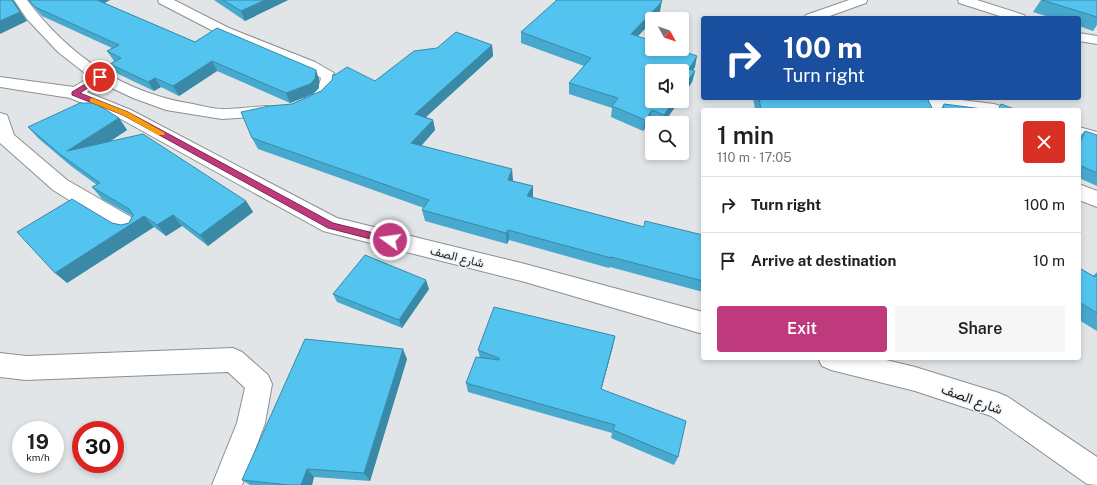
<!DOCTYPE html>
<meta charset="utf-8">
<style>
body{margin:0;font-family:"Public Sans",Vazirmatn,sans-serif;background:#f6f6f6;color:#202124;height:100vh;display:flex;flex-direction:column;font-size:15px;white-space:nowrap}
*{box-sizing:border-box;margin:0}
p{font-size:13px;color:#757577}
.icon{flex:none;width:22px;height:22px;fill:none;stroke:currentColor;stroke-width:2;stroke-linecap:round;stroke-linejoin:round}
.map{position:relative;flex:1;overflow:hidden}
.panel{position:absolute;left:701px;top:108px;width:380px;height:252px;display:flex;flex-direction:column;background:#fff;border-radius:4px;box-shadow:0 2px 6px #0003}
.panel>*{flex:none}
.banner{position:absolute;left:701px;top:16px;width:380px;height:84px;border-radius:4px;box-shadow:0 2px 6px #0003;background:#1a4fa0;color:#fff;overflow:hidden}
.needle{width:26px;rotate:130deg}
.tools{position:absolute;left:645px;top:12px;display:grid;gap:8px}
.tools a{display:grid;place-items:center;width:44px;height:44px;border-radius:4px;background:#fff;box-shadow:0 2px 6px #0003;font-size:20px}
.speed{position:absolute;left:12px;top:421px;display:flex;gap:8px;font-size:20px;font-weight:700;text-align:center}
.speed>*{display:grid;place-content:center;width:52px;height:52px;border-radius:50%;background:#fff;box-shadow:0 2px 6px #0003;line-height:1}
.speed small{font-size:10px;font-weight:400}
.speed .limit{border:6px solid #d22;background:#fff;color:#111}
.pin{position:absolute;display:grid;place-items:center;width:34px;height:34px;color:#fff;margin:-17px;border:2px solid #fff;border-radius:50%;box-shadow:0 1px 4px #0007}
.me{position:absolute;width:44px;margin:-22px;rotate:284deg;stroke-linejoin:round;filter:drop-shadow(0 0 3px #0008)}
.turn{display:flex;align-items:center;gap:14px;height:84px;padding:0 16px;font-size:18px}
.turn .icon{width:52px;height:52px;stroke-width:2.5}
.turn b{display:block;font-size:28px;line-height:34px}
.round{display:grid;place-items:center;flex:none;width:42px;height:42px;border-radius:4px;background:#f6f6f6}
.head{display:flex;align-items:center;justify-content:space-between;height:68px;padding:0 16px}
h1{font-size:24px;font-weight:600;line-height:30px}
.button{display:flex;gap:8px;margin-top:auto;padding:8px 16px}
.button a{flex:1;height:46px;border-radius:4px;background:#bf3a7c;color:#fff;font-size:16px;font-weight:600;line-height:46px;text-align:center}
.button a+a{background:#f6f6f6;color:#202124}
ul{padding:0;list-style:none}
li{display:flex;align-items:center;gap:12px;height:56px;padding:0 16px;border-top:1px solid #e0e0e0}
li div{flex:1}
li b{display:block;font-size:15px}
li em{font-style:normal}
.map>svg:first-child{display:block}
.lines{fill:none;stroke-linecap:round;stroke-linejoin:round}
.service-casing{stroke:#8b8f91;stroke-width:2}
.minor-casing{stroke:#8b8f91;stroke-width:2}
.service{fill:#fff;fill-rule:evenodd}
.minor{fill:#fff;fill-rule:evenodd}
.wall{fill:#47a9ce}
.shaded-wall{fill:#3a89a7}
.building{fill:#53c4ef;stroke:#3a89a7}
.route{fill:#bf3a7c;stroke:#7c2651}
.slow{fill:#f59e0b}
.labels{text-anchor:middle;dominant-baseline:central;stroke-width:3;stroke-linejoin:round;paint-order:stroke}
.street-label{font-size:12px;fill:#1d1e1f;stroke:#eef2f4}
.near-street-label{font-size:14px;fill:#1d1e1f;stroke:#eef2f4}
</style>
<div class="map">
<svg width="1097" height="485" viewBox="0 0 1097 485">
<rect width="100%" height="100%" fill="#e1e5e7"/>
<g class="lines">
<g class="service-casing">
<g id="service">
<path d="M14 0H27C69 56 123 93 193 104 203 106 213 109 223 109 237 109 252 107 266 106L272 107 274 111 272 115 266 116 222 119 166 110 133 98 101 83C91 89 80 99 69 96L66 93 69 90 90 77 58 52 27 19Z"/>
<path d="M158 0H174L229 28 315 62 334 73 336 76C334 91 324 109 306 105L303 101 306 97 318 89 321 78 305 68 219 34 159 3Z"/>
<path d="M849 0H867L866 3 824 18H804L806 15Z"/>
<path d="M958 0H977L1024 15 1026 18H1006L959 3Z"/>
<path d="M1079 33 1097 36V44L1079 41Z"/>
</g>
</g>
<g class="minor-casing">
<g id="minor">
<path d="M0 77 74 87 131 110 337 218 525 264 703 312V334L525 282 323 231 119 118 70 98 0 87Z"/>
<path d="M877 98H945L994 104 1000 106 1003 110H949L886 104 880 102Z"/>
<path d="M0 113 7 115 14 135 67 180 138 221 141 227 138 233 130 235 122 233 53 190 0 143Z"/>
<path d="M1079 127 1097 132V145L1079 140Z"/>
<path d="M1079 184 1097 191V207L1079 200Z"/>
<path d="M233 348 242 352 268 375 272 384 265 423 242 485H212L237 423 245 388 228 372 26 380 0 377V353L26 356Z"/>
<path d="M818 358H878L915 367 999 393 1008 397 1097 457V485L1087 484 991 416 915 391 831 370 822 366Z"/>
</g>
</g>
<use href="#service" class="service"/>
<use href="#minor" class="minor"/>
</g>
<g class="wall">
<path d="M28 0H110L104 3 195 42 319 79V88L313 94 290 103 217 71 179 96 161 87 154 91 116 73 110 64 115 61H114L107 51 112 48 42 16Z"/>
<path d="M214 0H288L245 21Z"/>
<path d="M555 0H662L659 16 655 19H652L638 36 695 67 693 70 695 71 692 82 682 97V71L652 101H679L664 123H654L650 121 643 131 611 117 612 108 569 94V83L584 66 521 43V32L556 1Z"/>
<path d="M1041 0H1097V25L1093 31 1079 26V18H1052L1033 12Z"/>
<path d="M492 45 493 56 426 117 433 120 435 130 421 146 513 180V181L533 186V196L532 197 644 227 703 235V292L610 267 609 268 509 240 507 244 425 221 422 210 424 208 258 149 252 138 292 104 321 91 332 80 335 75 375 81Z"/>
<path d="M753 98H927L933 110H755Z"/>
<path d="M944 104 990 110H940Z"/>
<path d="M119 118 127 130 109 142 246 201 253 212 208 246 182 226 166 236 154 227 67 283 112 223 121 225 129 223 132 216 102 199 92 187 97 185 71 166 38 138 28 127Z"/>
<path d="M1085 131 1097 135V186L1079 178V137Z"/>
<path d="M1081 269 1093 276 1097 272V331L1079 320V270Z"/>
<path d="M429 289 402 328 337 302 333 294Z"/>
<path d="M615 336 613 346 601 390 678 457 674 465 611 438 612 433 468 392 466 383 480 358 478 350Z"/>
<path d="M407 359 370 481 314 477 312 485H250L242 480Z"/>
</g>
<g class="shaded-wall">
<path d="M12 0H13L27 21 0 34V21Z"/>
<path d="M93 0H110L97 7Z"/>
<path d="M265 0H288L245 21 241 11Z"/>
<path d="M662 0 659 16 655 19H652V22L629 45 631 34Z"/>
<path d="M492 45 493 56 417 125 415 114Z"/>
<path d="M697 56 695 67 686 80 689 69Z"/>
<path d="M212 61 217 71 179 96 173 86Z"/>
<path d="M316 70 319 79V88L313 94 290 103 286 93Z"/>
<path d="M695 71 692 82 682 97V89Z"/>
<path d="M155 78 161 87 154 91 148 82Z"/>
<path d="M674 101H679L664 123H663L664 115Z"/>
<path d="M652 110 650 121 643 131 645 120Z"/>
<path d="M119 118 127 130 77 163 67 151Z"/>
<path d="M433 120 435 130 414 154 411 143Z"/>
<path d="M512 169 513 180 509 190 508 180Z"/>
<path d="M533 186V196L527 206V196Z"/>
<path d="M246 201 253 212 208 246 200 235Z"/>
<path d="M173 215 182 226 166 236 157 225Z"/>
<path d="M144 216 154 227 67 283 55 273Z"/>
<path d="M508 230 509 240 507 244 506 233Z"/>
<path d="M426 280 429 289 402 328 399 320Z"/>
<path d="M615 336 613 346 599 398 601 389Z"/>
<path d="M403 349 407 359 370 481 364 473Z"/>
<path d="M307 469 314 477 312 485H301Z"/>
</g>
<g class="building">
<path d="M0 0H12L20 12 0 21Z"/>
<path d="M29 0H97L195 42 217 28 316 70 315 79 310 84 286 93 212 61 173 86 155 78 148 82 110 64 121 58 107 51 119 45 35 7Z"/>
<path d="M223 0H265L241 11Z"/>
<path d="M557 0H662L660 4 631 34 652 41V49H677L697 56 689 69 695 71 682 89V71H652V101H674L664 115 652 110 645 120 612 106 618 98 569 83 591 58 521 32Z"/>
<path d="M1042 0H1097V17Z"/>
<path d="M456 32 492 45 415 114 433 120 411 143 512 169 508 180 533 186 527 196 644 227 645 221 703 235V281L611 257V258L508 230 506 233 422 210 429 200 252 138 241 112 269 106 292 104 321 91 332 80 333 74 335 75 347 67 375 81 414 51 437 48Z"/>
<path d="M759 98H927L933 110H761Z"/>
<path d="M80 103H95L119 118 67 151 143 134 246 201 200 235 173 215 157 225 144 216 55 273 17 232 72 199 112 223 121 225 129 223 133 215 129 209 92 187 100 183 61 155 28 127Z"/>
<path d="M944 104 990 110H943Z"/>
<path d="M1001 104 1017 110H998Z"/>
<path d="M1085 131 1097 135V173L1079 165V145Z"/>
<path d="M365 255 426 280 399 320 333 294Z"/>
<path d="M1081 269 1095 277 1097 275V313L1079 302V272Z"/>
<path d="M494 307 615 336 601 389 686 421 678 457 613 430 615 425 466 383 476 357 499 360V358L478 350Z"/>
<path d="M305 339 403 349 364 473 307 469 301 485H289L242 480Z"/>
</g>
<path class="route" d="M100 75 102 76V79L80 93 128 112 333 223 394 238 395 240 394 243 390 244 328 228 123 115 72 95V92Z"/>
<path class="slow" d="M92 98 128 112 165 133 164 135H158L123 115 90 102V99Z"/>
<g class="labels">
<g class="street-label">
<text transform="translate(457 257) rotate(14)">شارع الصف</text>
</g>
<g class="near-street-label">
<text transform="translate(972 399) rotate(20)">شارع الصف</text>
</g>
</g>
</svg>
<div class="tools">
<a><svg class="needle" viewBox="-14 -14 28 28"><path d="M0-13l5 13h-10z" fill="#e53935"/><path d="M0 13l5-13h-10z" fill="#757577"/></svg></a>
<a><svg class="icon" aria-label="sound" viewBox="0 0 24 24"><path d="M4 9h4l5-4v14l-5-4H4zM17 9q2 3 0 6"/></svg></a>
<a><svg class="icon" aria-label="search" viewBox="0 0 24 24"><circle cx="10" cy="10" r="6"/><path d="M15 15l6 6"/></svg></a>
</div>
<div class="speed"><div>19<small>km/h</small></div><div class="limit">30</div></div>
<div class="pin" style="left:100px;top:77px;background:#d93025"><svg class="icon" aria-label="arrive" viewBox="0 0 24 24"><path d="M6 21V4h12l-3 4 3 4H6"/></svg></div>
<svg class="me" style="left:390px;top:240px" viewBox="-20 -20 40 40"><circle r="17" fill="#bf3a7c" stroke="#fff" stroke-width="3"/><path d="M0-11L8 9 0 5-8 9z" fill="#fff"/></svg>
<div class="banner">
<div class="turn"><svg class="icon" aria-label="right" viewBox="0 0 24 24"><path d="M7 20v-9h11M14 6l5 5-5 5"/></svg><div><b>100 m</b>Turn right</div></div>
</div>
<section class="panel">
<div class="head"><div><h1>1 min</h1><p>110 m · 17:05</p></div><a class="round" style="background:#d93025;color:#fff"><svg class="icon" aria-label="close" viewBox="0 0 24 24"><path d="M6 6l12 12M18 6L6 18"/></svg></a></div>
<ul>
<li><svg class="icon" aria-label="right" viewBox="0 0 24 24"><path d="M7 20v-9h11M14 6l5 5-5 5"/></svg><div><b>Turn right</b></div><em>100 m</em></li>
<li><svg class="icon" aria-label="arrive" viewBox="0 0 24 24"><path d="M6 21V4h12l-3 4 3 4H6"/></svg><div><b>Arrive at destination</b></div><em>10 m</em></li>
</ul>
<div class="button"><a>Exit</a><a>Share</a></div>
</section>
</div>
